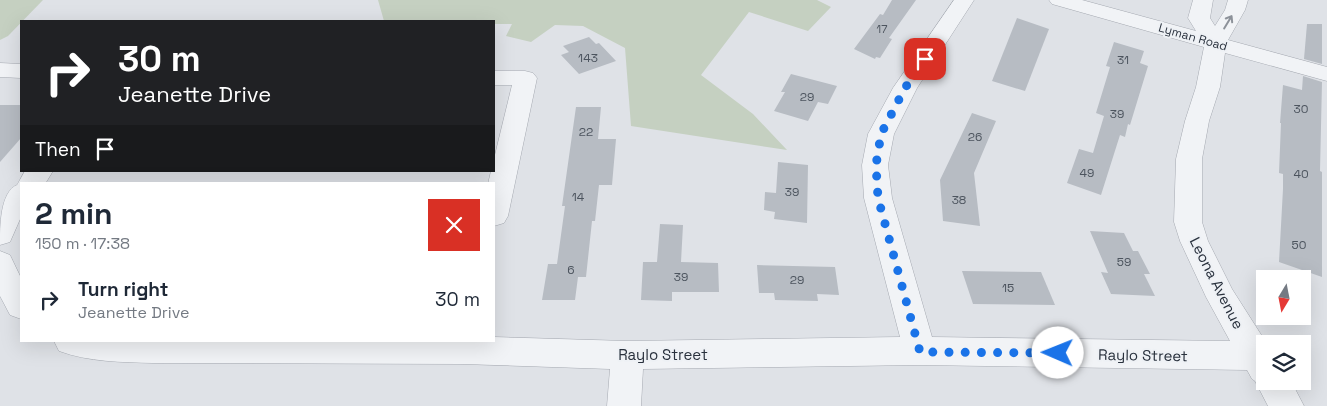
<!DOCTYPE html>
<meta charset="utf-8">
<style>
body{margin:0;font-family:"Space Grotesk",sans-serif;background:#f6f6f7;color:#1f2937;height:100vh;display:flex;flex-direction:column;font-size:19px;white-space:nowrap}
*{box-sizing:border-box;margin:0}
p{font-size:16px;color:#747a83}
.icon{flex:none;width:28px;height:28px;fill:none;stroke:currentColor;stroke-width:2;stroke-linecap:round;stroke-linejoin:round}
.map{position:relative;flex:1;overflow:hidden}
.sheet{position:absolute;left:20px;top:182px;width:475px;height:160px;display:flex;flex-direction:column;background:#fff;border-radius:0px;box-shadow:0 5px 20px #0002}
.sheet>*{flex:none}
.banner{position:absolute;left:20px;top:20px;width:475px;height:152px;border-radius:0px;box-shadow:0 5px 20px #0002;background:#202124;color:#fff;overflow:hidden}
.needle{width:32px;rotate:190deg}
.buttons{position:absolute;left:1256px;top:270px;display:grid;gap:10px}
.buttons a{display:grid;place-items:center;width:55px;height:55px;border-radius:0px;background:#fff;box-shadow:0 5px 20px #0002;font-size:25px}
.pin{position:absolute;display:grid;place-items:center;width:42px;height:42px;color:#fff;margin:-21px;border-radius:10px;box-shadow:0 2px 8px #0006}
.me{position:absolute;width:55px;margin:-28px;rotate:271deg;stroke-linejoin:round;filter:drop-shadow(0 0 4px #0008)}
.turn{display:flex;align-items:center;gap:18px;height:105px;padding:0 15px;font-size:22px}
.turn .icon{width:65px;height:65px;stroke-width:2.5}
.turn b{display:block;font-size:35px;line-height:42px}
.then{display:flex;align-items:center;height:48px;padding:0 15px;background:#0003;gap:10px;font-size:19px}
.round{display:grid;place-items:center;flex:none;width:52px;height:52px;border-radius:0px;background:#f6f6f7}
.headline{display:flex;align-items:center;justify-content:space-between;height:85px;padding:0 15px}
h1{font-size:30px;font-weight:700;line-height:38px}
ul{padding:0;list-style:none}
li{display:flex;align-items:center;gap:15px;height:65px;padding:0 15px}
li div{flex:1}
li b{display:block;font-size:19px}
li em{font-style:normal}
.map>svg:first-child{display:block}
.green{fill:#c5d0c1}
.building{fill:#b7bcc3}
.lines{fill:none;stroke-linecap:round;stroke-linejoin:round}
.minor-casing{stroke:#a5a9b1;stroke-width:1}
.minor{fill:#f1f3f6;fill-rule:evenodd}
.oneway{stroke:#8d929a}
.route{stroke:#1a73e8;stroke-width:9;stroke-dasharray:0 16.2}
.labels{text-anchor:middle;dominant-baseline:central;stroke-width:4;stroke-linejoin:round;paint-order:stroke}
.far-number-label{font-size:11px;fill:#4c545e}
.far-street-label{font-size:12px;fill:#29313d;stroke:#eef1f5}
.number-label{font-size:12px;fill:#4c545e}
.street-label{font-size:15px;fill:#29313d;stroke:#eef1f5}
</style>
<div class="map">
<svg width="1327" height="406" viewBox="0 0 1327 406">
<rect width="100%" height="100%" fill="#dfe2e7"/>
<g class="green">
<path d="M0 0H43L8 36 0 40Z"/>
<path d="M378 0H817L831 7 808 31 749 12 701 75 753 114 787 150 631 126 625 48 583 26 555 25 531 42 506 36 512 24H494V21H384Z"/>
</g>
<g class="building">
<path d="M892 0H916L889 38 892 39 880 58 876 57 875 59 854 49 880 14 883 15Z"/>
<path d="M1017 18 1049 29 1025 91 992 81Z"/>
<path d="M1307 24H1322V64L1304 59Z"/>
<path d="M589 37 596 44 599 43 616 61 579 74 561 55 569 52 563 46Z"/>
<path d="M1114 42 1144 51 1140 63 1148 66 1130 125 1128 124 1125 137 1120 135 1101 195 1067 183 1079 149 1093 153 1104 116 1096 113 1110 67 1106 66Z"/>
<path d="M791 74 837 86 828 104 818 102 808 121 774 111 785 92H781Z"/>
<path d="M1303 76 1322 82 1320 171 1322 172V277L1279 262 1283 189V174L1279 173 1281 123H1280L1283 85 1302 90Z"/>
<path d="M0 105H21V138L0 162Z"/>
<path d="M576 107H601L598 139H616L612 185H599L595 221H592L586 277H578L575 300H542L548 264H557L565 206H562Z"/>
<path d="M972 113 996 121 974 173 980 226 943 221 940 180Z"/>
<path d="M778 162 808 165 807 223 774 219 775 212 764 210 765 192 776 193Z"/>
<path d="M660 224 683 225 681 262 718 263 719 292H672V301L641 300 643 262H657Z"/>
<path d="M1090 231 1124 233 1133 251H1138L1150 274H1144L1155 296 1111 294 1101 272 1108 273Z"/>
<path d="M757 265 835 267 839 295 817 294 818 301 775 300 774 293H759Z"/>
<path d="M962 271 1041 272 1055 305 973 304Z"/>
</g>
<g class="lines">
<g class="minor-casing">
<g id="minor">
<path d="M954 0H974L917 88 894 134 888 165 892 198 932 337 1230 341 1206 297 1180 241 1174 222 1176 159 1185 121 1196 87 1204 47 1052 4 1049 0H1082L1196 31 1188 18 1193 0H1213L1210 18 1215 26 1225 10 1228 0H1248L1245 10 1228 40 1327 67V81L1225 53 1220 87 1209 121 1202 159V222L1208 241 1232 289 1267 344H1265V381H1291L1304 406H1268L1255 381 1252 379 1247 370 920 365 643 369 641 406H607L610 369 463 364 153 363C121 362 89 362 59 351L54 341H494V337L627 341 900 337 864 198 862 165 868 134 893 88Z"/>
<path d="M0 63 21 64V78L0 77Z"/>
<path d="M494 71H525L533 73 537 78 508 216 504 223 494 226V184H488L491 171H494V159L512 85H494Z"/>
<path d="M25 171H53L45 184H21V217L10 242 0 245C0 226 0 192 17 185Z"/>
<path d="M0 251 10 255 21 278V319L10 315 0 296Z"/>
</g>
</g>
<use href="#minor" class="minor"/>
</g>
<defs><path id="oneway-shaft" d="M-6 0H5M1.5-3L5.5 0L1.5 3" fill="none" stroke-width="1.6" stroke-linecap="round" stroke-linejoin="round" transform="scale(1.25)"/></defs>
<use class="oneway" href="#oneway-shaft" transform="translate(1228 22) rotate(-59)"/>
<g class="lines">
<path class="route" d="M925 59 905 88 881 134 876 165 878 198 920 352 1058 353"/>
</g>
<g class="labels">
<g class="far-number-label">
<text x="882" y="29">17</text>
</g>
<g class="far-street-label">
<text transform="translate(1193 37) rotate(16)">Lyman Road</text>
</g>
<g class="number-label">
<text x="588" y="58">143</text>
<text x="1123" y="60">31</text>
<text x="807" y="97">29</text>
<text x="1301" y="109">30</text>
<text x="1117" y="114">39</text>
<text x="586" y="132">22</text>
<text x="975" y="137">26</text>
<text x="1087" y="173">49</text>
<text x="1301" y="174">40</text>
<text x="792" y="192">39</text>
<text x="578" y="197">14</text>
<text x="959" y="200">38</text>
<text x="1299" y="245">50</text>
<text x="1124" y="262">59</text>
<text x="571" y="270">6</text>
<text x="681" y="277">39</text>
<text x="797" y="280">29</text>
<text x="1008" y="288">15</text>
</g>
<g class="street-label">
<text transform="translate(1217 283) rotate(63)">Leona Avenue</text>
<text x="663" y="354">Raylo Street</text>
<text transform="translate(1143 355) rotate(1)">Raylo Street</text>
</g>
</g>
</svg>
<div class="buttons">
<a><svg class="needle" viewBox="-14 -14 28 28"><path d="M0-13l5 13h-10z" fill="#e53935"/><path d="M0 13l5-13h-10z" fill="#747a83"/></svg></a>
<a><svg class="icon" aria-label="layers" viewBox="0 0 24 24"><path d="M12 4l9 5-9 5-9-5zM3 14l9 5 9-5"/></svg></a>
</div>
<div class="pin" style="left:925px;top:59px;background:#d93025"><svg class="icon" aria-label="arrive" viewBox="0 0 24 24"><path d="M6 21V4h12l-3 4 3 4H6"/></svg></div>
<svg class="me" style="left:1058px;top:353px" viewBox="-20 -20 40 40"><circle r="19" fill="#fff"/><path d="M0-13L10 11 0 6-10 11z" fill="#1a73e8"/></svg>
<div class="banner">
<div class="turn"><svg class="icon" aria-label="right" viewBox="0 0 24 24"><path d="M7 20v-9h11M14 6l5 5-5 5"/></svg><div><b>30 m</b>Jeanette Drive</div></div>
<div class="then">Then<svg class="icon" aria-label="arrive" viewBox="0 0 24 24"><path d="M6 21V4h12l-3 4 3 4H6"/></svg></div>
</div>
<section class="sheet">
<div class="headline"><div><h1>2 min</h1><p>150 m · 17:38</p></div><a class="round" style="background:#d93025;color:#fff"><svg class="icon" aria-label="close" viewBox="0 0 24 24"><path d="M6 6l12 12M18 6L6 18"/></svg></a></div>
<ul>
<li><svg class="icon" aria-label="right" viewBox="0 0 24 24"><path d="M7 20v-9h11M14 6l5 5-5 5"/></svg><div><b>Turn right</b><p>Jeanette Drive</p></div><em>30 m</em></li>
</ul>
</section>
</div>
